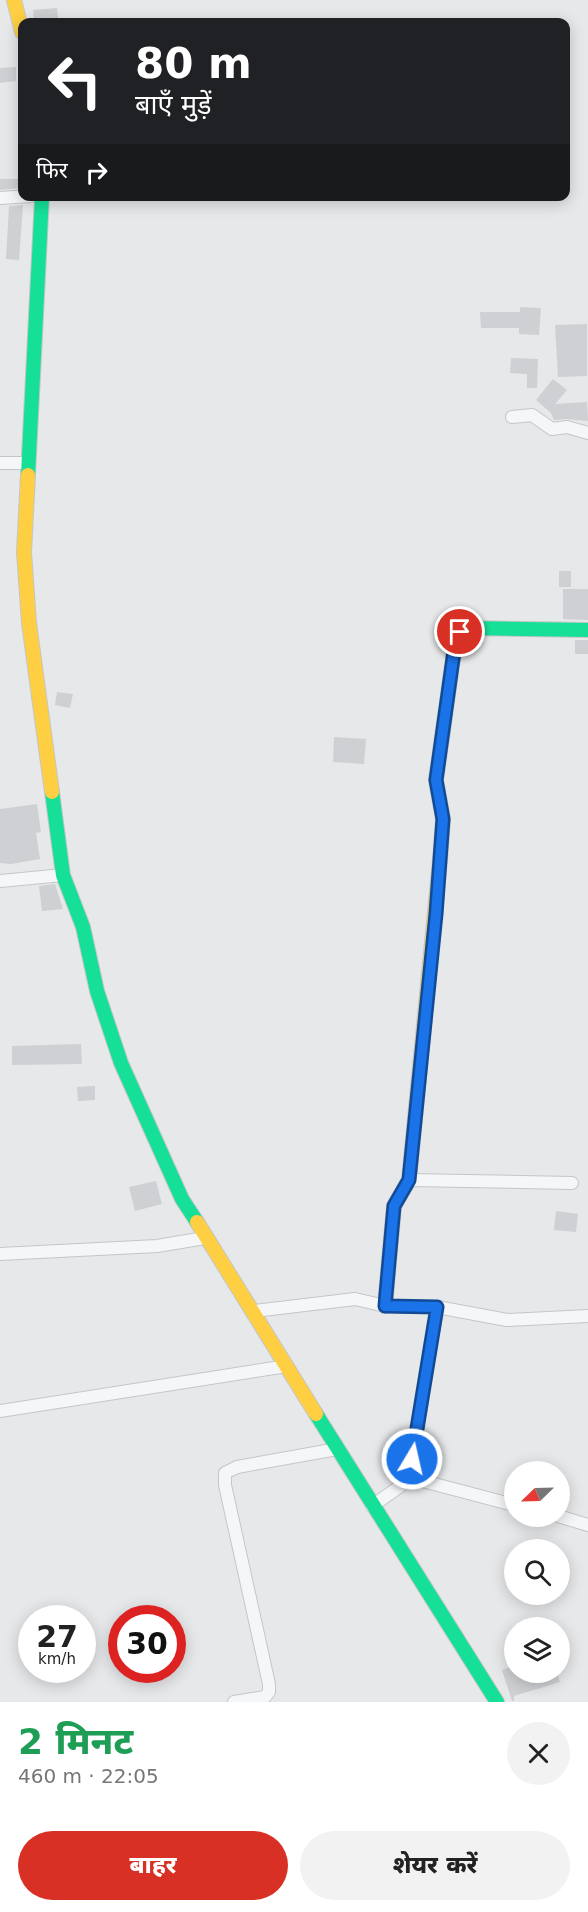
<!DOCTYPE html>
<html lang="hi">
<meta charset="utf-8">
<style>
body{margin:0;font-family:"DejaVu Sans","Noto Sans Devanagari",sans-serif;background:#f2f2f2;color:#222;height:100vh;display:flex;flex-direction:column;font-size:22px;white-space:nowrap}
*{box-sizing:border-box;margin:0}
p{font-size:20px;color:#767676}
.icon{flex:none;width:33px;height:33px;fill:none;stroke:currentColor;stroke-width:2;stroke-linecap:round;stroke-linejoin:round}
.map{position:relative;height:1702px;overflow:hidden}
.drawer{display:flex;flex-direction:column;background:#fff;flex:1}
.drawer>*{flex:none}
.hud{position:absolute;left:18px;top:18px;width:552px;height:183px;border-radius:12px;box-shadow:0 3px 15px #0003;background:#202124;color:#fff;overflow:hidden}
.needle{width:39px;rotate:247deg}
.fabs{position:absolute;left:504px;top:1461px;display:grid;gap:12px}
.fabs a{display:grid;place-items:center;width:66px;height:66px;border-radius:50%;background:#fff;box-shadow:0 3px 15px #0003;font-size:30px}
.speed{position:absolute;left:18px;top:1605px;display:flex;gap:12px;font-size:30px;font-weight:700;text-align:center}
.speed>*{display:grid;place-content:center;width:78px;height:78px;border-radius:50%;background:#fff;box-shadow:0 3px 15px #0003;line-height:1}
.speed small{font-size:15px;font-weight:400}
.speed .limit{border:9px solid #d22;background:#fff;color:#111}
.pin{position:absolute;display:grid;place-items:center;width:51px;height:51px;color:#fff;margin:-26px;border:3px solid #fff;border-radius:50%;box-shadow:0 2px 6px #0007}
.me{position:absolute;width:66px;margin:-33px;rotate:9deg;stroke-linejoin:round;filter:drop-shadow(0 0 4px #0008)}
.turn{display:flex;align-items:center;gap:21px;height:126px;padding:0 18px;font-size:27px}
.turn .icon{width:78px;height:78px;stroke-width:2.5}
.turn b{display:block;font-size:42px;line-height:51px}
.then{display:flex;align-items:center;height:57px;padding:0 18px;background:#0003;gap:12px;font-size:22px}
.round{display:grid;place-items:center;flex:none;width:63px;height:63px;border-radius:32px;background:#f2f2f2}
.head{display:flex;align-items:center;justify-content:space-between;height:102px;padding:0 18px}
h1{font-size:36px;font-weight:800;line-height:45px;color:#1e9e55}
.primary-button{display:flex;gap:12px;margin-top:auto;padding:12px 18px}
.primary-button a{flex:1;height:69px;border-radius:36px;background:#d93025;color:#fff;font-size:24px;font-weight:800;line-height:69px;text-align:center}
.primary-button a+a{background:#f2f2f2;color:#222}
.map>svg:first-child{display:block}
.building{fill:#ced0d3}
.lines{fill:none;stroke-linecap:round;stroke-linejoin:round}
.street-casing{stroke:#c4c6c8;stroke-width:14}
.fast-casing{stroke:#c4c6c8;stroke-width:16}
.slow-casing{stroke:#c4c6c8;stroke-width:16}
.street{stroke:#f5f6f7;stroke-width:12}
.fast{stroke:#16e098;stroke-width:14}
.slow{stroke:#ffcf43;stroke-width:14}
.route-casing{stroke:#114b97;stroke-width:15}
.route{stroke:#1a73e8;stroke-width:10}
</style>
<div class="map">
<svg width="588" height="1702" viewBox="0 0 588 1702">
<rect width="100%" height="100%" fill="#e6e8ea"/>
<g class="building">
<path d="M57 8 58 18 49 19V22H34L33 10Z"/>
<path d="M16 67V81L0 83V68Z"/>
<path d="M0 179H20V188L0 190Z"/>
<path d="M23 205 19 260 6 259 9 206Z"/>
<path d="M520 307 541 308 539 335 519 334V328H481L480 312H520Z"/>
<path d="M587 324V376L558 377 555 325Z"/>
<path d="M511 358 538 359 537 388H527V374L510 373Z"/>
<path d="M553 379 567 390 555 404 587 402 588 421 566 419 554 420 551 413 536 400Z"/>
<rect x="559" y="571" width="12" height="16"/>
<path d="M563 589H588V620L563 619Z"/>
<rect x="575" y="640" width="13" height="14"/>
<path d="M57 692 73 694 70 708 55 705Z"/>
<path d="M334 737 366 739 364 764 333 762Z"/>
<path d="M37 804 41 832 36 833 40 859 11 864 0 863V809Z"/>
<path d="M55 884 63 909 42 911 39 886Z"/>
<path d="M81 1044 82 1064 12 1065V1046Z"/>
<path d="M95 1086V1100L78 1101 77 1087Z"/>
<path d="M156 1181 162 1204 135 1211 129 1187Z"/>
<path d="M556 1211 578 1214 576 1232 554 1230Z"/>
<path d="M514 1666V1672H557L560 1682 514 1696V1701H512L502 1670Z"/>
</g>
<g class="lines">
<g class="street-casing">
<g id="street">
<path d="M0 198 31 196"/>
<path d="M512 417 532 415 552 429 567 427 588 433"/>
<path d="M0 463H27"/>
<path d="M0 881 63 875"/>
<path d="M409 1180 572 1183"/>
<path d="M0 1254 157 1246 205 1238"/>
<path d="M254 1311 355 1299 385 1306 437 1307 507 1320 588 1316"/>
<path d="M0 1411 287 1366"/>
<path d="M409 1480 437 1307"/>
<path d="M372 1506 409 1480H419L514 1505"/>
<path d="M558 1516 588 1525"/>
<path d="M234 1702 265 1697 269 1692V1684L225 1485V1473L237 1467 337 1449"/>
</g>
</g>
<g class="fast-casing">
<g id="fast">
<path d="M28 475 42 196"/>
<path d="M52 792 63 875 83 927 97 991 121 1063 182 1199 197 1222"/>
<path d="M440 860 443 819 436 780 456 637 469 628 588 630"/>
<path d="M316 1414 497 1702"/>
</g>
</g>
<g class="slow-casing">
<g id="slow">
<path d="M14 0 22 32"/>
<path d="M28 475 24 552 29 623 52 792"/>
<path d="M197 1222 316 1414"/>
<path d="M385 1306 394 1206 409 1180 440 860"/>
</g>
</g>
<use href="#street" class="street"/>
<use href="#fast" class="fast"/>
<use href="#slow" class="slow"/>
</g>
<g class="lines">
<g class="route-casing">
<path id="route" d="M412 1459 437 1307 385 1306 394 1206 409 1180 436 914 443 819 436 780 456 637 460 632"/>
</g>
<use href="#route" class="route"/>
</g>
</svg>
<div class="fabs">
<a><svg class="needle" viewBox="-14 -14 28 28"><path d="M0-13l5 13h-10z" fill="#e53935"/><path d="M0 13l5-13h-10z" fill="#767676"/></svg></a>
<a><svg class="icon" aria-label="search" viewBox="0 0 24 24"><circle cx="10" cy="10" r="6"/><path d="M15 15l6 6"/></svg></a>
<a><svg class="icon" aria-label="layers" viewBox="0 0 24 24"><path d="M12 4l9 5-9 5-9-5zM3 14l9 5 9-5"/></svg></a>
</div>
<div class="speed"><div>27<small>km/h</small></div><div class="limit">30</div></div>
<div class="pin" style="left:460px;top:632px;background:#d93025"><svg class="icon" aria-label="arrive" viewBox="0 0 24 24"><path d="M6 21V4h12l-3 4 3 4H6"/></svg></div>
<svg class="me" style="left:412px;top:1459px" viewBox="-20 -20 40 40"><circle r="17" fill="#1a73e8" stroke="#fff" stroke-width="3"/><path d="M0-11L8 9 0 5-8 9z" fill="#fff"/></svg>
<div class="hud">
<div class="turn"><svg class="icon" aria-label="left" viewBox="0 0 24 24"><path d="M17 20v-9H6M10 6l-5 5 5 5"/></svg><div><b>80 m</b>बाएँ मुड़ें</div></div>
<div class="then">फिर<svg class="icon" aria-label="right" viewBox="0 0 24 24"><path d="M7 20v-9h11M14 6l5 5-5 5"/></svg></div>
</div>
</div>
<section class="drawer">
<div class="head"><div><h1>2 मिनट</h1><p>460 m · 22:05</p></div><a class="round"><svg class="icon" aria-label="close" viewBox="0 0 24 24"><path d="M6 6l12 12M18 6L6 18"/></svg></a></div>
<div class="primary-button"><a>बाहर</a><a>शेयर करें</a></div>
</section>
